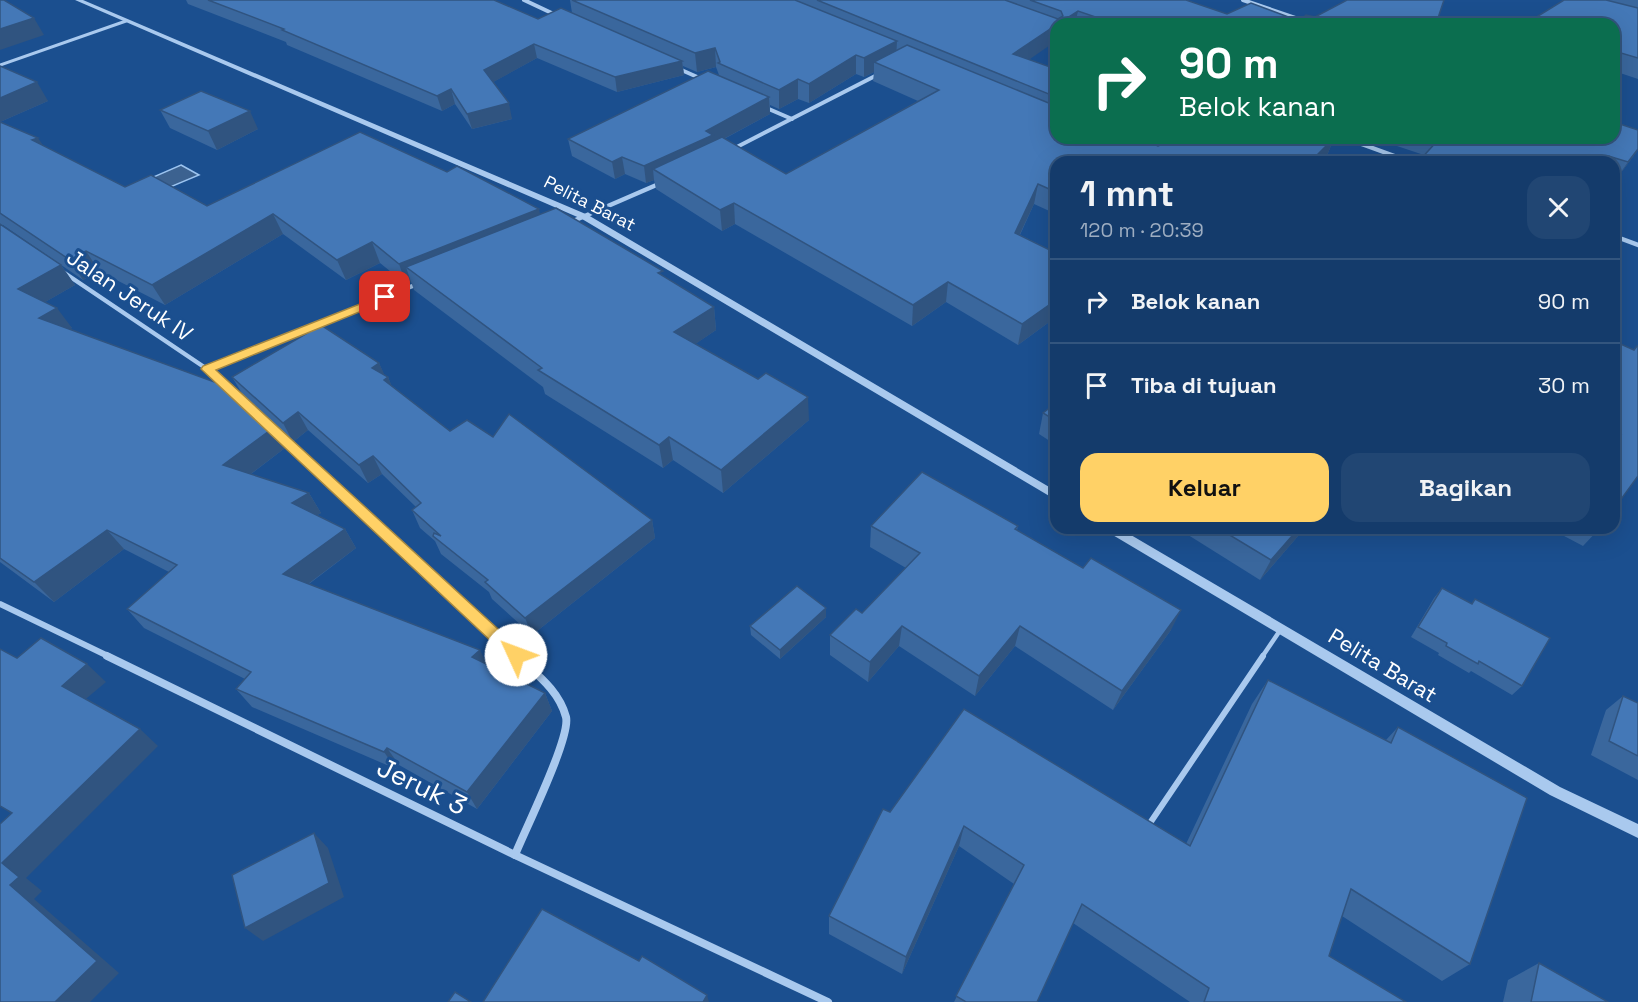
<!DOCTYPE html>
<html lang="id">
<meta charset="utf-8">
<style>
body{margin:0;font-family:"Space Grotesk",sans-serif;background:#214673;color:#f1f3f6;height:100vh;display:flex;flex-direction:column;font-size:22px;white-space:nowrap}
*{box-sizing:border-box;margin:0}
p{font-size:20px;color:#9dadc1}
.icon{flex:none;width:33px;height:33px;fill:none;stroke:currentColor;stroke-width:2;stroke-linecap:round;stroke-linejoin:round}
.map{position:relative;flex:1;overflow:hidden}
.panel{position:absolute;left:1050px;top:156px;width:570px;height:378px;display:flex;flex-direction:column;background:#143b6b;border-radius:18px;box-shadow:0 6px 24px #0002,0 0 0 2px #33557e}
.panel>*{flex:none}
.hud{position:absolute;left:1050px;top:18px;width:570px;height:126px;border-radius:18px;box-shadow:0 6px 24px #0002,0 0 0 2px #33557e;background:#0b6e4f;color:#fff;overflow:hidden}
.pin{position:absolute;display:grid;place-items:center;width:51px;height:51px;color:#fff;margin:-26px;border-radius:12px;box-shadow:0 3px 9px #0006}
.me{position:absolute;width:66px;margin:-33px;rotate:313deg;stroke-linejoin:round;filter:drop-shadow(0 0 4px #0008)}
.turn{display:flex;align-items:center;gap:21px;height:126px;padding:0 30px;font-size:27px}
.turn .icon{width:78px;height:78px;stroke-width:2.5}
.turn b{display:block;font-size:42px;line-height:51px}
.round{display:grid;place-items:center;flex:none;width:63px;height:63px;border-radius:18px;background:#214673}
.head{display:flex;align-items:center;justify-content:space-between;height:102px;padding:0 30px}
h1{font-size:36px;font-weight:600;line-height:45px}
.cta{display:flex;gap:12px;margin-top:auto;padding:12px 30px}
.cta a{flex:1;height:69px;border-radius:18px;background:#ffd166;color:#111;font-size:24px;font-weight:600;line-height:69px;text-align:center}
.cta a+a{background:#214673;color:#f1f3f6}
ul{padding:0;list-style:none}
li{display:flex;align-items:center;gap:18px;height:84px;padding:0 30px;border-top:2px solid #33557e}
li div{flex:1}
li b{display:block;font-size:22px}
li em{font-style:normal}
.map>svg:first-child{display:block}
.water{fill:#3c6290;stroke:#9cc4f0;stroke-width:1.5}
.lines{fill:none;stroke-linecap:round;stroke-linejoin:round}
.service-far2{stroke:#a9c9ee;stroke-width:3}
.service-far1{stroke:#a9c9ee;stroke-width:4.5}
.service{stroke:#a9c9ee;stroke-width:6}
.minor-far3{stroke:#a9c9ee;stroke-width:4}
.minor-far2{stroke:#a9c9ee;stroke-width:4.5}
.minor-far1{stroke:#a9c9ee;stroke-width:6}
.minor{stroke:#a9c9ee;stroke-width:8}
.tertiary{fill:#a9c9ee;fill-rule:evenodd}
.wall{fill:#3a679d;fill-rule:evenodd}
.shaded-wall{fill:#305480}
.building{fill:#4478b7;stroke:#305480;stroke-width:1.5}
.route{fill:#ffd166;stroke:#a68842;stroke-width:1.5}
.labels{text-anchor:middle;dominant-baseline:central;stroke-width:6;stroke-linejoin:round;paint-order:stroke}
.far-street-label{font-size:18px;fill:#fff;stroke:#1b4f8f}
.street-label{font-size:22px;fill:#fff;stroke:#1b4f8f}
.near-street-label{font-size:27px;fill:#fff;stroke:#1b4f8f}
</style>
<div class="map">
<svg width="1638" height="1002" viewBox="0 0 1638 1002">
<rect width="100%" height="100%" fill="#1b4f8f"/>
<path class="water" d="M181 165 199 175 144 198 128 188Z"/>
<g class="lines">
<path class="service-far2" d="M0 65 126 21"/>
<path class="service-far1" d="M1262 657 1281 629"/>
<path class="service" d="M1148 826 1263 656"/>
<g class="minor-far3">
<path d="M524 0 558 16"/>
<path d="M1243 0 1313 24"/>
<path d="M677 68 704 80"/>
<path d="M762 106 792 119"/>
<path d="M1345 138 1411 162"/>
<path d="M733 149 881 73"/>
</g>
<g class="minor-far2">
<path d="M571 222 661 183"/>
<path d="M1614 236 1638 245"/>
<path d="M63 272 207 369 225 385"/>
<path d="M207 369 420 283"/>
</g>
<g class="minor-far1">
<path d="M223 384 226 386"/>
<path d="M271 428 519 657"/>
<path d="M0 604 110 657"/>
</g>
<g class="minor">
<path d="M107 656 515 855 828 1002"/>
<path d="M515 855C525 830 571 737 566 717 559 690 536 674 517 656"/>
</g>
<g class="tertiary">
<path d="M75 0H83L588 215 1056 491V500L582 219Z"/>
<path d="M1105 528H1119L1560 787 1638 824V838L1550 795 1106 531Z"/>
</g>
</g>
<g class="wall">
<path d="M186 0H494L538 19 572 13 570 0H1186L1227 14 1299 21 1315 17 1436 24H1056L1029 60 1056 69V138H1334L1326 158 1056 162V214L1034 204 1020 235 1056 253V317L1018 345 946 302 912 326 735 224 722 231 656 189 654 180 646 183 625 174 615 179 572 156 568 139 719 75 716 67 697 72 683 66 684 75 617 92 537 58 493 82 512 119 472 129 455 104 442 111 287 45 286 42 188 4ZM874 72 873 81 918 101 786 174 724 139 770 114V105L779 109 798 99 809 103 856 74 864 77Z"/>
<path d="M1564 0H1638V79L1614 71V24Z"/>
<path d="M0 66 48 101 0 122 44 146 125 187 207 206 540 215 663 276 714 307 716 330 695 344 809 420 723 493 673 460 663 468 545 394 543 387 414 290 411 282 406 284 380 263 346 280 283 234 165 305 99 271 83 280 3 225H1L61 265 75 285 45 302 72 328 69 329 285 448 251 474 309 493 321 513 317 515 345 529 356 548 309 584 486 664 545 693 552 711 477 809 399 765 396 769 252 707 236 689 245 679 144 628 127 609 169 572 124 549 54 602 0 562Z"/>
<path d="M160 110 258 129 217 150 170 128Z"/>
<path d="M1383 138H1614L1638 150 1614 182V162H1418L1424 155 1382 141Z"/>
<path d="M1614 341 1633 350 1614 509Z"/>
<path d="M379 363 384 375 388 377 391 385 450 431 493 437 652 520 655 538 532 635 492 599 489 592 441 554 435 541 420 528 412 510 416 507 382 474 368 483 308 430 293 442 243 395 232 377Z"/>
<path d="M1056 403V445L1039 434 1043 413Z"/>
<path d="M871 526H1018L1017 530 1171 630 1113 710 1015 646 975 696 899 646 868 682 830 655V635L862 613 906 568 870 547Z"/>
<path d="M1177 528H1305L1260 580Z"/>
<path d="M1549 528H1600L1583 546Z"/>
<path d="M1442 588 1471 604 1475 599 1522 686 1512 695 1471 671 1469 673 1438 655 1439 653 1411 637 1434 598Z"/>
<path d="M826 608V617L780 659 751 635 750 626Z"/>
<path d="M1268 680 1386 740 1398 727 1470 964 1442 981 1342 916 1329 956 1406 1002H1190L1073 923 1037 1002H954L1014 884 959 846 902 974 829 934V916L890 812 1186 844 1252 704Z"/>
<path d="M1623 696 1638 703V780L1591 755 1606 710Z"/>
<path d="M1539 963 1608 1002H1503L1508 980Z"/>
</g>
<g class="shaded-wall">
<path d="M1078 11 1075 24H1058Z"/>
<path d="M34 18 44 35 0 50V29Z"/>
<path d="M1056 25V41L1010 73 1013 54Z"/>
<path d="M897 41 896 60 874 62V72L864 77V58Z"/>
<path d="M534 44 537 58 488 85 484 70Z"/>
<path d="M715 48 716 67 697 72 695 53Z"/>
<path d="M856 55V74L809 103V84Z"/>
<path d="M682 61 684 75 617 92 615 77Z"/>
<path d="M798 79V99L779 109V90Z"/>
<path d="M37 82 48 101 0 122V98Z"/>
<path d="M451 89 455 104 442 111 437 96Z"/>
<path d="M769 97 770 114 714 144 653 169 654 180 646 183 644 166 706 131Z"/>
<path d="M509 103 512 119 472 129 467 114Z"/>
<path d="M250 111 258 129 217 150 208 131Z"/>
<path d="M38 138 51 157 32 140Z"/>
<path d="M1334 138 1326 158 1321 162H1310Z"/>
<path d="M1638 149V150L1614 182 1628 162Z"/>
<path d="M622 157 625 174 615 179 612 162Z"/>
<path d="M1038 184 1034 204 1011 253 1015 233Z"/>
<path d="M734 203 735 224 722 231 720 210Z"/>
<path d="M539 209 543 229 406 267 411 282 406 284 399 264Z"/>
<path d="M273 214 283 234 165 305 152 285Z"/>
<path d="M372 242 380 263 346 280 337 260Z"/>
<path d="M86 251 99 271 83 280 70 260Z"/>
<path d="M61 265 75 285 33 309 18 289Z"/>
<path d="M948 282 946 302 912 326 913 305Z"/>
<path d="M1056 300V317L1018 345 1022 324Z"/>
<path d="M714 307 716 330 678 356 674 332Z"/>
<path d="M57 308 72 328 54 339 39 318Z"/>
<path d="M379 363 386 378 388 377 396 396 372 368Z"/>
<path d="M808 397 809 420 723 493 721 470Z"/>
<path d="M298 412 308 430 293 442 283 423Z"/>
<path d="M273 428 285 448 236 485 223 465Z"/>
<path d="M669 437 673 460 663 468 659 445Z"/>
<path d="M373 456 382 474 368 483 359 465Z"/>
<path d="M309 493 321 513 304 523 292 503Z"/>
<path d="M652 520 655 538 532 635 525 618Z"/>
<path d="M1299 528H1305L1260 580 1271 560Z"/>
<path d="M345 529 356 548 296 593 283 574Z"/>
<path d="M107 530 124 549 54 602 34 582Z"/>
<path d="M826 608V617L780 659V650Z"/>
<path d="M1181 610 1171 630 1113 710 1122 691Z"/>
<path d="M902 626 899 646 868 682 870 662Z"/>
<path d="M1020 626 1015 646 975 696 979 676Z"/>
<path d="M480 650 489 669 472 657Z"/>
<path d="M87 664 106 682 81 703 62 686Z"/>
<path d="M545 693 552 711 477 809 467 792Z"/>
<path d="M140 729 158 746 26 878 42 891 34 899 119 973 90 1002H55L2 863Z"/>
<path d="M387 748 399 765 396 769 384 752Z"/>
<path d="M964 826 959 846 902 974 906 957Z"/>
<path d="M314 833 328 848 344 897 263 941 245 928Z"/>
<path d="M707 995 709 1002H703Z"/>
</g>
<g class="building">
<path d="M0 0H4L34 18 0 29Z"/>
<path d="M208 0H494L538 19 561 8 682 61 615 77 534 44 484 70 509 103 467 114 451 89 437 96 282 30 284 29Z"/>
<path d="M572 0H795L897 41 864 58 856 55 809 84 798 79 779 90 718 63 720 62 715 48 695 53Z"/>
<path d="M817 0H1005L1058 19 1063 16 1061 11 1030 0H1186L1227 14 1251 3 1299 21 1306 15 1315 17 1347 0H1444L1436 24H1116L1078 11 1058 24H1056V25L1013 54 1056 69V97Z"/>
<path d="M1564 0H1606L1638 8V58L1614 51V24H1525Z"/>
<path d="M907 45 1056 106V138H1138L1158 146 1163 144 1161 138H1160H1334L1310 162H1056V192L1038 184 1015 233 1056 253V300L1022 324 948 282 913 305 734 203 720 210 653 169 722 137 786 174 939 90 874 62Z"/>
<path d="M0 66 37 82 0 98Z"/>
<path d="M708 71 769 97 706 131 713 135 644 166 622 157 612 162 568 139Z"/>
<path d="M201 91 250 111 208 131 160 110Z"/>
<path d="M0 122 38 138 32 140 125 187 151 175 207 206 360 132 447 172 457 166 539 209 399 264 372 242 337 260 273 214 152 285 86 251 70 260 0 213Z"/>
<path d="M1614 122 1638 130V149L1628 162 1608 156 1606 159 1601 158 1598 162H1418L1440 138H1614Z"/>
<path d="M556 208 663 271 658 273 714 307 674 332 758 379 766 373 808 397 721 470 669 437 659 445 538 370 542 368 406 267Z"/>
<path d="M0 224 61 265 18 289 57 308 39 318 217 383 221 381 273 428 223 465 309 493 292 503 345 529 283 574 480 650 472 657 545 693 467 792 387 748 384 752 236 689 251 672 127 609 177 565 107 530 34 582 0 558Z"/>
<path d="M321 325 379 363 372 368 388 377 384 380 450 431 467 420 493 437 509 414 652 520 525 618 485 582 488 580 433 536 434 533 441 536 412 510 421 503 373 456 359 465 298 412 283 423 232 377Z"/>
<path d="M1614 341 1634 350 1637 346H1638V476L1614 509V444L1621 435 1614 433Z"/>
<path d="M1056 403V421L1043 413Z"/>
<path d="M922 472 1018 526 1015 529 1083 568 1091 558 1181 610 1122 691 1020 626 979 676 902 626 870 662 830 635 856 609 862 613 920 553 871 526Z"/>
<path d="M1218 528H1299L1271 560Z"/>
<path d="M797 586 826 608 780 650 750 626Z"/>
<path d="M1442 588 1472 604 1475 599 1550 638 1522 686 1479 661 1478 664 1446 646 1447 643 1418 627Z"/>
<path d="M41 638 87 664 62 686 140 729 2 863 19 877 10 885 97 961 55 1002H0V824L12 813 0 806V649L17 658Z"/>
<path d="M1268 680 1391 743 1398 727 1527 798 1470 964 1351 889 1329 956 1406 1002H1204L1209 988 1082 904 1037 1002H966L956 996 1024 865 964 826 906 957 829 916 883 809 890 812 964 709 1190 846Z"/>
<path d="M1623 696 1638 703V756L1609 741Z"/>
<path d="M314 833 329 883 245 928 232 875Z"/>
<path d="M542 909 639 961 642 956 707 995 703 1002H483Z"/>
<path d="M1539 963 1608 1002H1531Z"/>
<path d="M455 992 471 1002H448Z"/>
</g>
<path class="route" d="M385 294 391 297 389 300 216 370 522 651 524 655 522 660 516 662 511 660 201 369 203 366Z"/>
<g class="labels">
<g class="far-street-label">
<text transform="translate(590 203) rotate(27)">Pelita Barat</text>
</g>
<g class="street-label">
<text transform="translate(130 295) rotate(34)">Jalan Jeruk IV</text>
<text transform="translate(1383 665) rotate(31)">Pelita Barat</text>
</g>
<g class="near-street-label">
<text transform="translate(422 786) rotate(26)">Jeruk 3</text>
</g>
</g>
</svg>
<div class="pin" style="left:385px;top:297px;background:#d93025"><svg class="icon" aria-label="arrive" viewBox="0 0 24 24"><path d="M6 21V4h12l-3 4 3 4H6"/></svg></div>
<svg class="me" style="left:516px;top:655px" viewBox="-20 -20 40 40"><circle r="19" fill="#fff"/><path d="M0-13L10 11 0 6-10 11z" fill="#ffd166"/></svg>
<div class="hud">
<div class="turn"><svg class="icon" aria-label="right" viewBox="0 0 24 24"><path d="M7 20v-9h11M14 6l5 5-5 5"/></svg><div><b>90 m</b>Belok kanan</div></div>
</div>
<section class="panel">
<div class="head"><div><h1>1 mnt</h1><p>120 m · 20:39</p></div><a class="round"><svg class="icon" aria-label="close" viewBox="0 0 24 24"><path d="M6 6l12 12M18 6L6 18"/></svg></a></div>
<ul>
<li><svg class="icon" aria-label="right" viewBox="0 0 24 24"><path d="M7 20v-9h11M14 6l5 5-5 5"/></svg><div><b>Belok kanan</b></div><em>90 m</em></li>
<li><svg class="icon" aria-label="arrive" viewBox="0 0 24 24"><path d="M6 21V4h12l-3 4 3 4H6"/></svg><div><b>Tiba di tujuan</b></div><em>30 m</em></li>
</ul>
<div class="cta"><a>Keluar</a><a>Bagikan</a></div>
</section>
</div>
